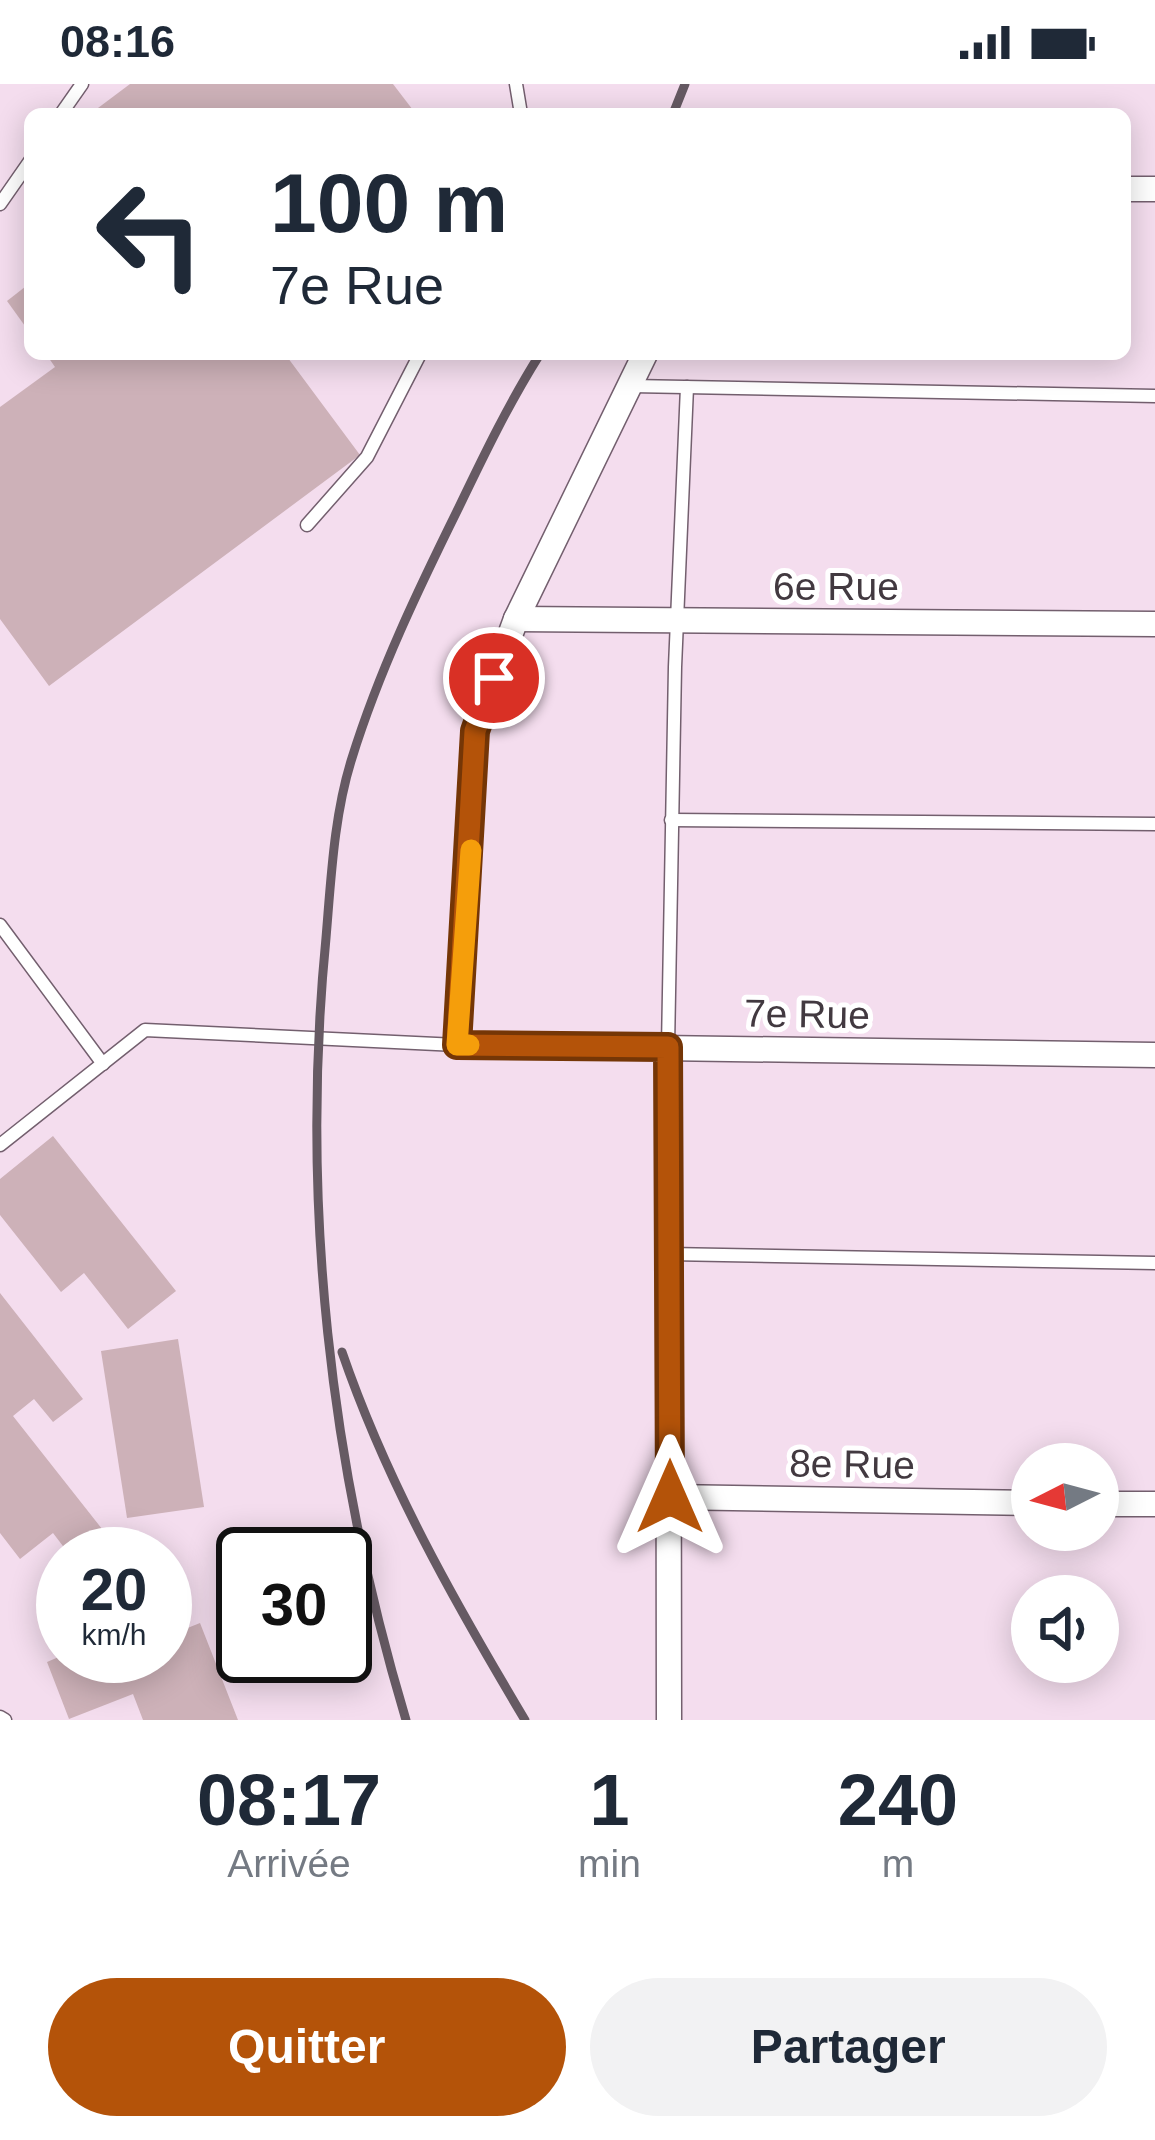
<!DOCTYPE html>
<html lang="fr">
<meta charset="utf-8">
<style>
body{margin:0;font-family:Arial,sans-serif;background:#f2f2f3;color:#1f2937;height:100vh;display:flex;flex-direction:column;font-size:45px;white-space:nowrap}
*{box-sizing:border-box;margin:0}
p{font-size:39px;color:#747a83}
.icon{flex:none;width:66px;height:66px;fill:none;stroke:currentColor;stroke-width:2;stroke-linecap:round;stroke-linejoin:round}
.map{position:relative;height:1636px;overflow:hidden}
.details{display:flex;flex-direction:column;background:#fff;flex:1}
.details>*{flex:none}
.hud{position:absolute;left:24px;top:24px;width:1107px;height:252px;border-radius:18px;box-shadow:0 6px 30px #0003;background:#fff;color:#1f2937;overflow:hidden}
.needle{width:78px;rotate:264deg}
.tools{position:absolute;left:1011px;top:1359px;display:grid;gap:24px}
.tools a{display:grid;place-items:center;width:108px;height:108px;border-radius:50%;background:#fff;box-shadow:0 6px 30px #0003;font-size:60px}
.speed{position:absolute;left:36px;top:1443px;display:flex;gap:24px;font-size:60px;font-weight:700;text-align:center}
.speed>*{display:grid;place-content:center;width:156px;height:156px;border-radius:50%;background:#fff;box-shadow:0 6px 30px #0003;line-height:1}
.speed small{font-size:30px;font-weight:400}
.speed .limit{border:6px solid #111;border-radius:18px;background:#fff;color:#111}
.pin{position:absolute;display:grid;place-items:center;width:102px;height:102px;color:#fff;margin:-51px;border:6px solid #fff;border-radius:50%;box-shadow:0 3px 12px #0007}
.me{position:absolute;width:132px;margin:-66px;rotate:0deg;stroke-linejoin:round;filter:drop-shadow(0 0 9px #0008)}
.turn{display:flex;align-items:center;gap:42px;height:252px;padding:0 48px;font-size:54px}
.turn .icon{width:156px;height:156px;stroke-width:2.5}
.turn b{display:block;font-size:84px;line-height:102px}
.eta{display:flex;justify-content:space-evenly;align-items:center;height:204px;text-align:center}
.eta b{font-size:72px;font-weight:600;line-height:84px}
.action{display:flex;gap:24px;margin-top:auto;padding:24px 48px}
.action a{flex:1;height:138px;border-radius:72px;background:#b45309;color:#fff;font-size:48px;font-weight:600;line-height:138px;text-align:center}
.action a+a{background:#f2f2f3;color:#1f2937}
.status{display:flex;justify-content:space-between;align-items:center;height:84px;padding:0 60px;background:#fff;direction:ltr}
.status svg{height:33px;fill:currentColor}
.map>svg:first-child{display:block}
.building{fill:#cdb1b8}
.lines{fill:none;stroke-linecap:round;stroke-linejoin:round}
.service-casing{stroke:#735f6e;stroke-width:15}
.minor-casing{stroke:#735f6e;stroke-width:27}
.service{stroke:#fff;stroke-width:12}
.minor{stroke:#fff;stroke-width:24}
.rail{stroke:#665a63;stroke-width:9}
.route-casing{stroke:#753606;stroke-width:30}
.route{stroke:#b45309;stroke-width:21}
.slow{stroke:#f59e0b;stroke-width:21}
.labels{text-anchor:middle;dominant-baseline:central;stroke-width:10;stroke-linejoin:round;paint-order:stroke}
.street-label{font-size:39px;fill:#423940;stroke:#fff}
</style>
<div class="status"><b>08:16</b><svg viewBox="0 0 49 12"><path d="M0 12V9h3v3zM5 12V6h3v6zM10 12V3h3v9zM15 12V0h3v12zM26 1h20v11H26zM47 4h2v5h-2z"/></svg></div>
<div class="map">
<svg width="1155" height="1636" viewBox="0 0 1155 1636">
<rect width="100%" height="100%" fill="#f4ddee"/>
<g class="building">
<path d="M130 0H393L416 30H90Z"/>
<path d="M30 199V249L7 217Z"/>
<path d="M46 270H293L288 274 360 371 49 602 0 535V323L55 283Z"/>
<path d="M53 1052 176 1207 128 1245 84 1189 61 1208 0 1131V1095Z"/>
<path d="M0 1209 83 1315 53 1338 34 1315 13 1332 106 1450 81 1470H69L53 1449 20 1475 0 1449Z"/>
<path d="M178 1255 204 1423 127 1434 101 1267Z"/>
<path d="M200 1539 238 1636H143L133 1610 69 1635 47 1578 61 1572H165V1553Z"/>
</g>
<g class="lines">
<g class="service-casing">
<g id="service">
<path d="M516 0 521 30"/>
<path d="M61 30 82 0"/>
<path d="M0 120 30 77"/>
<path d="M632 302 1155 312"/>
<path d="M307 441 367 373 420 270"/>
<path d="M671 736 1155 740"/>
<path d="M0 841 103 980"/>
<path d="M668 963 675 583 687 303"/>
<path d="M0 1061 145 946 457 961"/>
<path d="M669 1170 1155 1179"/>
<path d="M0 1633 5 1636"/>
</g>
</g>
<g class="minor-casing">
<g id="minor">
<path d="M1125 105H1155"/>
<path d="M645 270 516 535 475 647 457 961 1155 971"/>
<path d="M516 535 1155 540"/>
<path d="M668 963 669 1636"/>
<path d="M670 1413 1032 1419"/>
<path d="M1098 1420H1155"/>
</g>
</g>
<use href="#service" class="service"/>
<use href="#minor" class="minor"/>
<g class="rail">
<path d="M673 30 685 0"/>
<path d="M342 1268C387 1399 454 1517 525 1636"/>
<path d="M406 1636C330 1383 300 1118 326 854 331 795 334 730 352 674 379 587 419 504 459 423 484 371 509 319 540 270"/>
</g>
</g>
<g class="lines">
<g class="route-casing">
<path id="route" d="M494 594 475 647 457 961 668 963 670 1413"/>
</g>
<use href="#route" class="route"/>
<path class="slow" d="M469 961H457L471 766"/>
</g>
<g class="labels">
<g class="street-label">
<text x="836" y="502">6e Rue</text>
<text transform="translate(807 930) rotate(1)">7e Rue</text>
<text transform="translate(852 1380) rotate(1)">8e Rue</text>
</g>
</g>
</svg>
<div class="tools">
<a><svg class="needle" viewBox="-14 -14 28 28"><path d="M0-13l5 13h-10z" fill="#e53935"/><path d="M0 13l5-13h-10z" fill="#747a83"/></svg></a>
<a><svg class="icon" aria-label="sound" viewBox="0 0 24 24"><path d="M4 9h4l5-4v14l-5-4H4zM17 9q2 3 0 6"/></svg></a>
</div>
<div class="speed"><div>20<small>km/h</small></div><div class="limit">30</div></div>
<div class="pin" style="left:494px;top:594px;background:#d93025"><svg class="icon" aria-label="arrive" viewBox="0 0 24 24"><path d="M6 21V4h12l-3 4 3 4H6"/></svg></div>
<svg class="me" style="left:670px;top:1413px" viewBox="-20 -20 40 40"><path d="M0-17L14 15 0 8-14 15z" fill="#b45309" stroke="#fff" stroke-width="4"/></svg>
<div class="hud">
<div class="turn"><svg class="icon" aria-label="left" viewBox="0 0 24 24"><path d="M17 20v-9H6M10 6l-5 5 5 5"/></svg><div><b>100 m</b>7e Rue</div></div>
</div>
</div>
<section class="details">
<div class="eta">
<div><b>08:17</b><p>Arrivée</p></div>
<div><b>1</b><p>min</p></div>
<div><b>240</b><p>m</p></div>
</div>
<div class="action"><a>Quitter</a><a>Partager</a></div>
</section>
